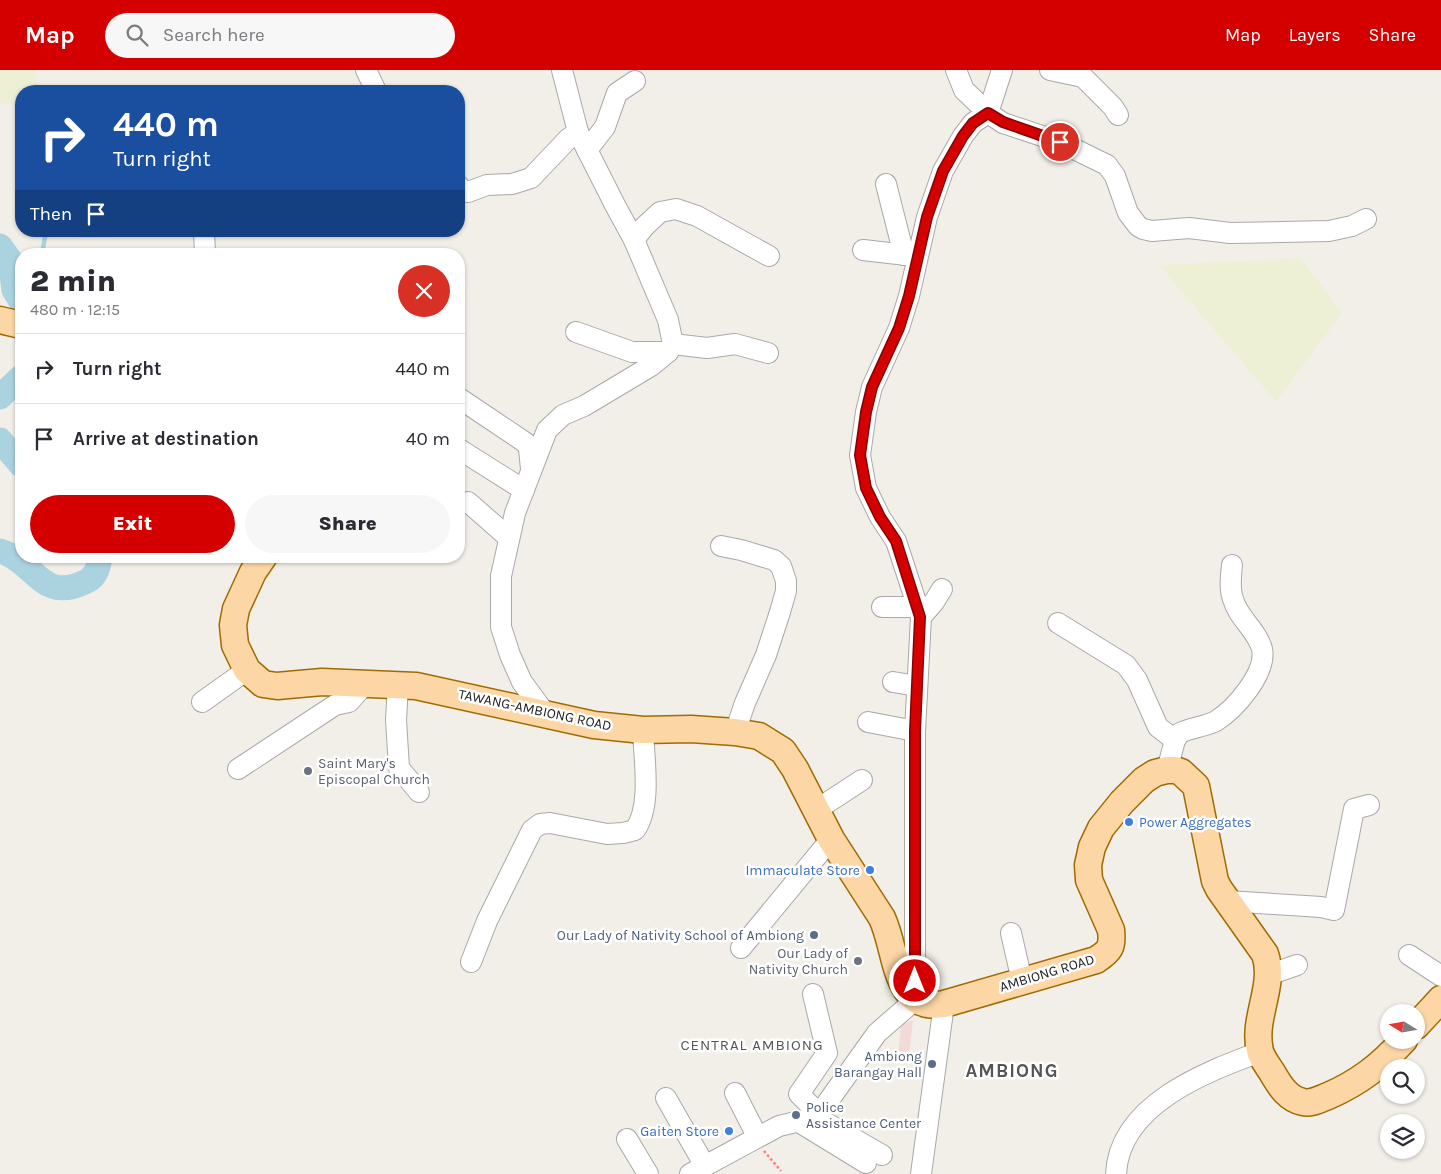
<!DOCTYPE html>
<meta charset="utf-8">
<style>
body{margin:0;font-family:Karla,sans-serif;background:#f7f7f7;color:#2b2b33;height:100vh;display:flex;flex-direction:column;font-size:19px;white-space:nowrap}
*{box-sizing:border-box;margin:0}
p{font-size:16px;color:#7c7c81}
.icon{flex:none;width:28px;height:28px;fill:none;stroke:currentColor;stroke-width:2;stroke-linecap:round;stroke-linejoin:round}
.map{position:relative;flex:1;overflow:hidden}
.side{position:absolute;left:15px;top:178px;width:450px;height:315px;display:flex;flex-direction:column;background:#fff;border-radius:20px;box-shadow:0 1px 4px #0004}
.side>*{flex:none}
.top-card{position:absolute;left:15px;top:15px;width:450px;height:152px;border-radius:20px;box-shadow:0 1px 4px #0004;background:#1a4fa0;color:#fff;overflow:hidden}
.needle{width:32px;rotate:281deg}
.fabs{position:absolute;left:1380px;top:934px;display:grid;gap:10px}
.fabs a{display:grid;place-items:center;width:45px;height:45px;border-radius:50%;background:#fff;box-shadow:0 1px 4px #0004;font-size:25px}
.pin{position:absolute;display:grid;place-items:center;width:42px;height:42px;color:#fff;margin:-21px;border:2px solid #fff;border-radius:50%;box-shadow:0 1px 5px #0007}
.me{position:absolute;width:55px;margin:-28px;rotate:0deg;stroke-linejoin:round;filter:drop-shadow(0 0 4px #0008)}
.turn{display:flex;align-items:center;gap:18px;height:105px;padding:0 15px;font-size:22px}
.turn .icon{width:65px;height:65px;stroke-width:2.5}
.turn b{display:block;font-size:35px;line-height:42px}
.then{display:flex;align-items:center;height:48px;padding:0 15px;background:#0003;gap:10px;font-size:19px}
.round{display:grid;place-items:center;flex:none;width:52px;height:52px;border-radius:26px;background:#f7f7f7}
.summary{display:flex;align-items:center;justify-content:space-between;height:85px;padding:0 15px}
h1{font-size:30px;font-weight:800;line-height:38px}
.cta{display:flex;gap:10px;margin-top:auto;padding:10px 15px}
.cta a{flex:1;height:58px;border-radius:30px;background:#d40000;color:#fff;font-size:20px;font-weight:800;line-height:58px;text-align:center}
.cta a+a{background:#f7f7f7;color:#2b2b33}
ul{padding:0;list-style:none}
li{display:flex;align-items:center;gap:15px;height:70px;padding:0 15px;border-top:1px solid #e1e1e2}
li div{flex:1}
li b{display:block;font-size:19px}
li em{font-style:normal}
header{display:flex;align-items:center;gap:30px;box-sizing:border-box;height:70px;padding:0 25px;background:#d40000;color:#fff}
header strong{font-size:24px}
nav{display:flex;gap:28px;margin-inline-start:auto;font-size:18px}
.search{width:350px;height:45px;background:#f7f7f7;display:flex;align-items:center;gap:12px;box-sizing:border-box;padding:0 18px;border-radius:28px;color:#7c7c81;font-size:19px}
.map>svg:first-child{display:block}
.commercial{fill:#f2dad9}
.farmland{fill:#eef0d5}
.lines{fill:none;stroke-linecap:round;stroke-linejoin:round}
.stream{stroke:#aad3df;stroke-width:4.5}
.river{stroke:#aad3df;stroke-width:25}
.minor-casing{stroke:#a9a9a9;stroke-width:22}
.major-casing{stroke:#a06b00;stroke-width:29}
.path{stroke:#fa8072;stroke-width:2.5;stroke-dasharray:2.5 2.5;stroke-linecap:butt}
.minor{stroke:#fff;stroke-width:20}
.major{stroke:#fcd6a4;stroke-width:26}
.route-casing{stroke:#8a0000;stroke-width:12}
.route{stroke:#d40000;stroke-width:9}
.worship-dot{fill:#6b7280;stroke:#fff;stroke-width:2}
.shop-dot{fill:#3f7fe0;stroke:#fff;stroke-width:2}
.service-dot{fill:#5c6f8a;stroke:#fff;stroke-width:2}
.labels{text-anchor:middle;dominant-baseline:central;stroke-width:5;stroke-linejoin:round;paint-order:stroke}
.street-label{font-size:14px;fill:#222;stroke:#fff}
.worship-label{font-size:14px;fill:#5b616d;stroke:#fff;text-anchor:start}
.shop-label{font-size:14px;fill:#366cbe;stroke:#fff;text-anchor:end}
.service-label{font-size:14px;fill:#4e5e75;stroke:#fff;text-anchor:end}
.neighbourhood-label{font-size:15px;letter-spacing:1px;fill:#555;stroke:#fff}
.district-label{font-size:19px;font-weight:bold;letter-spacing:1px;fill:#555;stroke:#fff}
</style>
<header>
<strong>Map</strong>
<div class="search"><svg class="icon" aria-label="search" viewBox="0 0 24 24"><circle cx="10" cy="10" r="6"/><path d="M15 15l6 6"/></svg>Search here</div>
<nav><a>Map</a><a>Layers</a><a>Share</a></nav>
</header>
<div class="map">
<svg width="1441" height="1104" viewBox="0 0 1441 1104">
<rect width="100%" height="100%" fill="#f2efe9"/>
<path class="commercial" d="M913 950 909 987 898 986 901 955Z"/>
<g class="farmland">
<path d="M0 0H37L36 21H21V34H0Z"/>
<path d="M1301 188 1342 243 1276 332 1159 195Z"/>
</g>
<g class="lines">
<path class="stream" d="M42 184 45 167 48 161"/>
<g class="river">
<path d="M0 176 10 190 14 220 21 231"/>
<path d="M0 327 21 307"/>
<path d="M0 370 21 395"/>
<path d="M0 481C36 492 41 533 85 512 95 508 99 497 100 486"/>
</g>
<g class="minor-casing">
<g id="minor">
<path d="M366 0 376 21"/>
<path d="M956 0 964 20 988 43 1003 53 1060 72 1107 95 1115 106 1128 143 1138 156 1143 159 1152 161 1189 158 1230 163 1329 161 1352 156 1366 149"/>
<path d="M1050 0 1083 7 1113 37 1118 45"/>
<path d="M587 80 605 57 617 23 635 11"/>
<path d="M886 114 904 185"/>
<path d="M459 116V118L468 122 487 115 512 114 531 108 568 69 578 62"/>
<path d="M204 161 205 184"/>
<path d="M634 170 644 157 660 142 676 139 697 146 769 186"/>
<path d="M863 180 915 186"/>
<path d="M576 262 632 282H668"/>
<path d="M673 274 707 278 735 274 768 283"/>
<path d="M459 328 526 373 529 379 531 399"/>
<path d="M459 379 524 420"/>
<path d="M468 432 509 468"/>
<path d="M721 476 741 480 774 490 781 496 786 511V521L780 542 766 585 745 633 735 662"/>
<path d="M882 537H918"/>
<path d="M921 547 934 532 942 519"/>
<path d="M1058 553 1126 595 1137 610 1158 657 1175 670"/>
<path d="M893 612 917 616"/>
<path d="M398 615 396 650 399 698 419 722"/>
<path d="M202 632 247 600"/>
<path d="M547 646 522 612 510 585 501 557V506L515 443 547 360 563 345 584 336 651 296 668 282 673 274 668 250 634 170 616 137 578 62 562 0"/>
<path d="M868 652 915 661"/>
<path d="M238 699 335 635 349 632 365 614"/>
<path d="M1167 700 1175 670 1180 663C1190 658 1207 656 1216 651 1235 639 1267 603 1262 579 1257 560 1238 548 1233 529 1229 518 1231 506 1232 495"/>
<path d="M816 740 862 710"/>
<path d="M1227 831 1321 837 1334 840 1354 739 1369 735"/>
<path d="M1011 863 1022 911"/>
<path d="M741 878 831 769"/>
<path d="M1409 885 1441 906"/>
<path d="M471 892 487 851 532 760 540 754 550 753 607 764 623 763 635 760C652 736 644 690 643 660"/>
<path d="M1268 905 1297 895"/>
<path d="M813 924 827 983 799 1024 819 1044"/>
<path d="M735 1023 757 1066"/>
<path d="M666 1028 705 1096"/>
<path d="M823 1051 882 1085"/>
<path d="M799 1052 866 1093"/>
<path d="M627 1069 648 1104"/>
<path d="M690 1104 779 1056 817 1047 877 963 915 930V661L921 547 896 471 880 447 866 418 860 385 866 342 872 317 899 258 909 226 927 147 943 101 963 66 973 53 988 43 1002 0"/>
<path d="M921 1104 944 934"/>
<path d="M1116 1104C1119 1035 1205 1002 1260 982"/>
</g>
</g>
<g class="major-casing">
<g id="major">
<path d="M0 250 21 255"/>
<path d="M264 486 253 502 236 539 233 555 235 575 247 600 263 614 277 616 322 612 416 616 594 655 643 660 691 659 735 662 759 666 783 681 795 699 831 769 882 848C898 882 893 942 944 934L1096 890C1110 881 1113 877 1111 860L1089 810 1088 795 1092 777 1101 758 1122 732 1144 710 1155 703 1167 700H1175L1181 702 1196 716 1215 811 1219 819 1265 884C1276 916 1252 948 1260 981 1262 989 1269 997 1273 1004 1280 1016 1288 1029 1303 1032 1311 1034 1320 1029 1328 1026 1360 1012 1380 996 1404 970"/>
<path d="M1416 956 1441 929"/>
</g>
</g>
<path class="path" d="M764 1081 781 1101"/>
<use href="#minor" class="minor"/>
<use href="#major" class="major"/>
</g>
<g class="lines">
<g class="route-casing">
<path id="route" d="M915 911V661L920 547 896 471 880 447 866 418 860 385 866 342 872 317 899 258 909 226 927 147 943 101 963 66 973 53 988 43 1003 52 1060 72"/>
</g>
<use href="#route" class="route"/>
</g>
<g class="worship-dot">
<circle cx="308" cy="701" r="5"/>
<circle cx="858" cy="891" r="5"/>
</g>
<g class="shop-dot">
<circle cx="1129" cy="752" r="5"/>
<circle cx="870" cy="800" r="5"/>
<circle cx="729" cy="1061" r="5"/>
</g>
<g class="service-dot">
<circle cx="814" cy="865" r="5"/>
<circle cx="932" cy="994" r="5"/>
<circle cx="796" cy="1045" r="5"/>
</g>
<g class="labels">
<g class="street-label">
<text transform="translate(535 640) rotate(12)">TAWANG-AMBIONG ROAD</text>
<text transform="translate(1047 903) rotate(-17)">AMBIONG ROAD</text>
</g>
<g class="worship-label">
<text x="318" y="693">Saint Mary's<tspan x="318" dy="16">Episcopal Church</tspan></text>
<text x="848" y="883" text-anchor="end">Our Lady of<tspan x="848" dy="16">Nativity Church</tspan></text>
</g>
<g class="shop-label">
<text x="1139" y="752" text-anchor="start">Power Aggregates</text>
<text x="860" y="800">Immaculate Store</text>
<text x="719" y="1061">Gaiten Store</text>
</g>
<g class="service-label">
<text x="804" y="865">Our Lady of Nativity School of Ambiong</text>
<text x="922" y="986">Ambiong<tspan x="922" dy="16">Barangay Hall</tspan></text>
<text x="806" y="1037" text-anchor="start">Police<tspan x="806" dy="16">Assistance Center</tspan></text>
</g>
<g class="neighbourhood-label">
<text x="752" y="975">CENTRAL AMBIONG</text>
</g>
<g class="district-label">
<text x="1012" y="1001">AMBIONG</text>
</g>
</g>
</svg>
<div class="fabs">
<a><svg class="needle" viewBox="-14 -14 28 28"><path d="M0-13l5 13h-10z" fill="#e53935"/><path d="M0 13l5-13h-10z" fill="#7c7c81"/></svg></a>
<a><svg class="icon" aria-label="search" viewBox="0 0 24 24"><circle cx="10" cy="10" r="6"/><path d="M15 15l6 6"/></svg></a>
<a><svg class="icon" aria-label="layers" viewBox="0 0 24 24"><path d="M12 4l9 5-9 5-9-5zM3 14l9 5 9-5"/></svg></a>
</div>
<div class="pin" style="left:1060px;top:72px;background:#d93025"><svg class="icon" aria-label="arrive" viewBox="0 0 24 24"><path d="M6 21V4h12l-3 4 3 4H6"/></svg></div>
<svg class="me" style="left:915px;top:911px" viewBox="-20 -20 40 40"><circle r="17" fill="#d40000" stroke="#fff" stroke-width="3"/><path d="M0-11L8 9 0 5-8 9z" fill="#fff"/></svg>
<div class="top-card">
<div class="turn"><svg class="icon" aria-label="right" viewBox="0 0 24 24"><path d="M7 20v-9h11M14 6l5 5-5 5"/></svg><div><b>440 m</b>Turn right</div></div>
<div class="then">Then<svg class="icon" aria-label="arrive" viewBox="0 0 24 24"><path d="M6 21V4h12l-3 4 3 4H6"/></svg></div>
</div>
<section class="side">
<div class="summary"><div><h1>2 min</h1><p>480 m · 12:15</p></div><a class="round" style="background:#d93025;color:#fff"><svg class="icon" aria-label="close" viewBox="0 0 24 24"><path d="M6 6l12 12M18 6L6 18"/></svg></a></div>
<ul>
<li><svg class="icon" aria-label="right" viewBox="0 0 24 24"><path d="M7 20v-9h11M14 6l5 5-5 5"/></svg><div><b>Turn right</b></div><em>440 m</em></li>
<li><svg class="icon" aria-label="arrive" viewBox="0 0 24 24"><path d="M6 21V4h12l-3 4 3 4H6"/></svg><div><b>Arrive at destination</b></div><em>40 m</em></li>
</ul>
<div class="cta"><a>Exit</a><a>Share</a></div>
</section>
</div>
